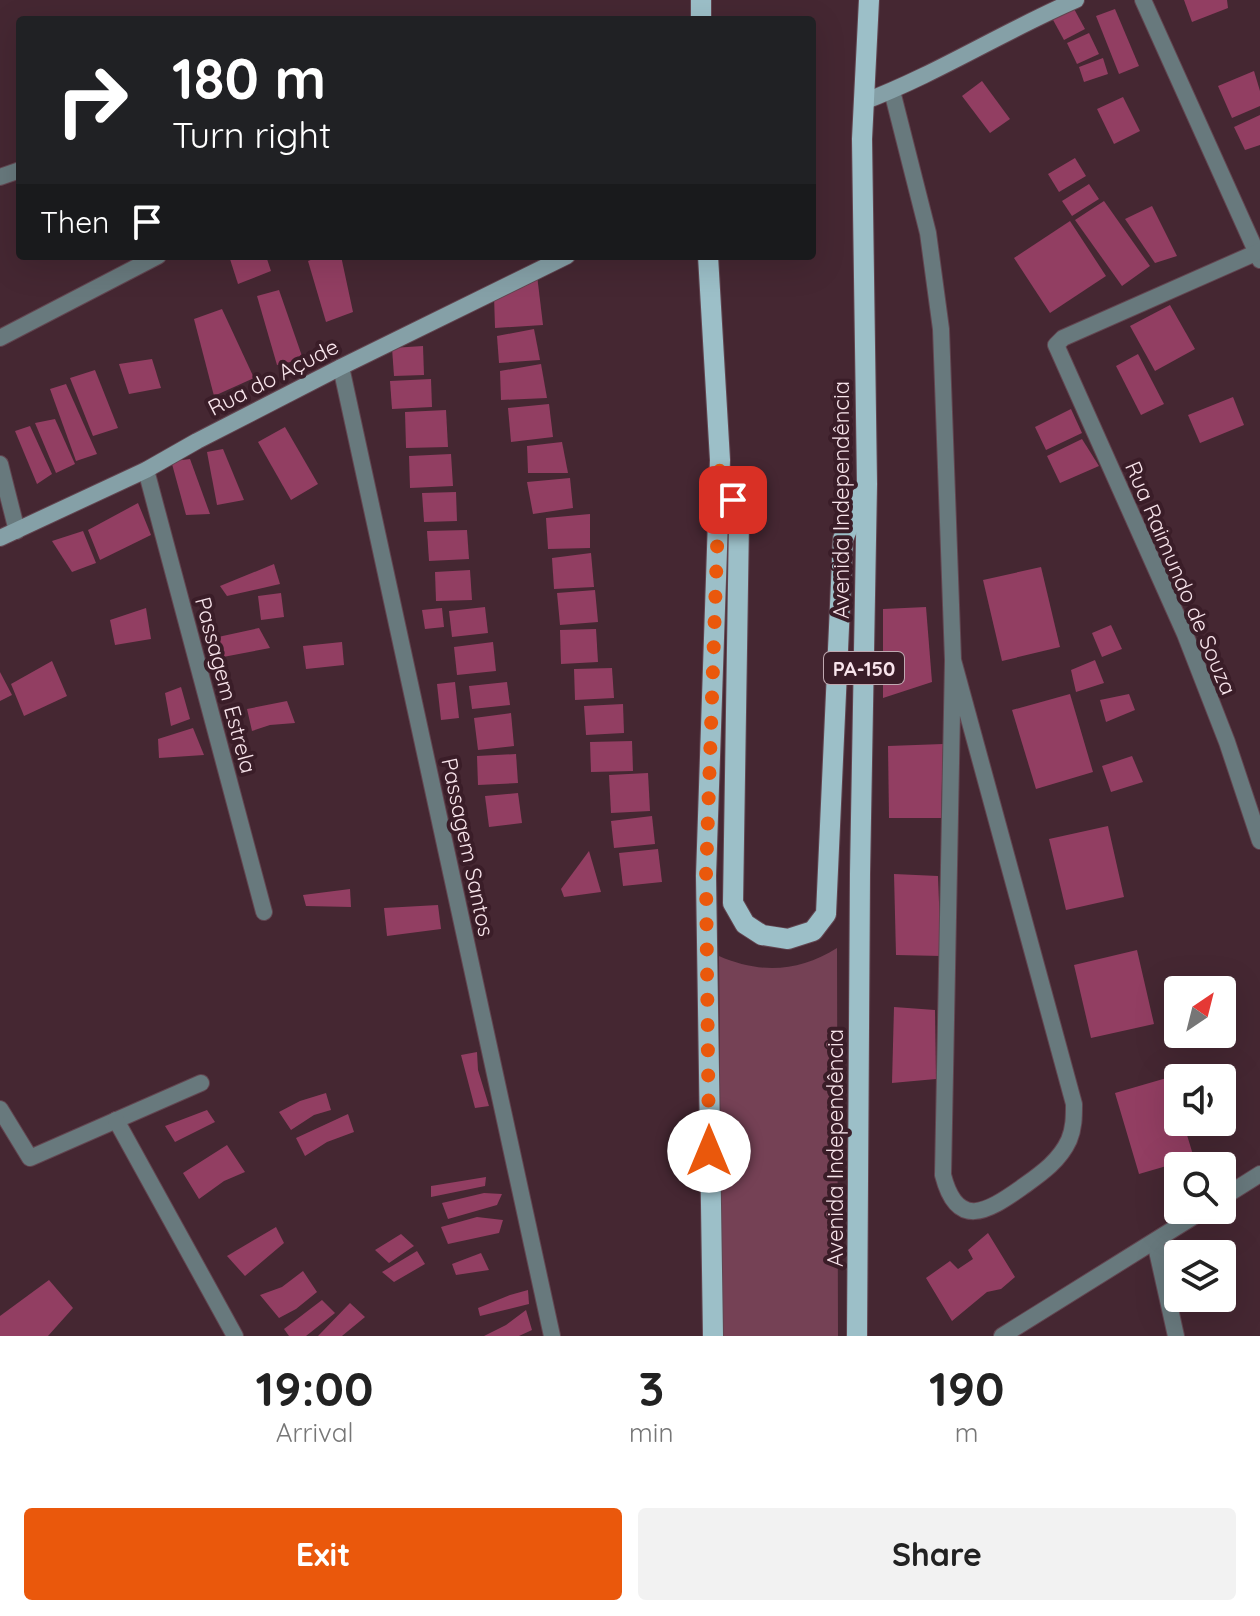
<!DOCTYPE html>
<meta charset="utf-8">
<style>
body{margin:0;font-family:Quicksand,sans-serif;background:#f2f2f2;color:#222;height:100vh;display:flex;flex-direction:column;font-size:30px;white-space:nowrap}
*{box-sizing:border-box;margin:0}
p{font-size:26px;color:#767676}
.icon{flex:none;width:44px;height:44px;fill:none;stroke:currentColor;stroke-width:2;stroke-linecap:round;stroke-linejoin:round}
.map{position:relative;height:1336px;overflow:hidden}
.sheet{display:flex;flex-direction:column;background:#fff;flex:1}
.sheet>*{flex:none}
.banner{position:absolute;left:16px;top:16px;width:800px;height:244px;border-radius:8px;box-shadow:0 8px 32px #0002;background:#202124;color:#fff;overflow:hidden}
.needle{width:52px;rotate:35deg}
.fabs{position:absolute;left:1164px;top:976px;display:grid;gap:16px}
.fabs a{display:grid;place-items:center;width:72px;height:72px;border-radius:8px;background:#fff;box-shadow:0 8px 32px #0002;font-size:40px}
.pin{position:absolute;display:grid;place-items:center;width:68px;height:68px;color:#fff;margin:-34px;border-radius:16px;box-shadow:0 4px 12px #0006}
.me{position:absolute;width:88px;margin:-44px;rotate:0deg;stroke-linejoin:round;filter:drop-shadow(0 0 6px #0008)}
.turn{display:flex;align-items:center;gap:28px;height:168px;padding:0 24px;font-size:36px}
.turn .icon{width:104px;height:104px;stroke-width:2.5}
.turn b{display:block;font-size:56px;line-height:68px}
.then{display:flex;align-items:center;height:76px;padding:0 24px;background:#0003;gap:16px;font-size:30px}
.eta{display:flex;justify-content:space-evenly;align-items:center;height:136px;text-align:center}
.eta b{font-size:48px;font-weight:700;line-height:56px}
.action{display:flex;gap:16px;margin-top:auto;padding:16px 24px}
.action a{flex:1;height:92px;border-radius:8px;background:#ea580c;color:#fff;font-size:32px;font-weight:700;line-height:92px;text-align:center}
.action a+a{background:#f2f2f2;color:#222}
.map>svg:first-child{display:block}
.green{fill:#754155}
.building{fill:#923e62}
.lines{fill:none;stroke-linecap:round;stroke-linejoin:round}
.street-casing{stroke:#624550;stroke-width:18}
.secondary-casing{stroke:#624550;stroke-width:18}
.primary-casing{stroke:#624550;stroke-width:22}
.street{stroke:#68797d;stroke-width:16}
.secondary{stroke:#85a0a7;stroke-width:16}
.primary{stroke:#9cbfc8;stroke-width:20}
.route{stroke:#ea580c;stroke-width:14;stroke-dasharray:0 25.2}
.labels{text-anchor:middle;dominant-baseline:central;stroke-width:8;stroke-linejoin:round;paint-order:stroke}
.shield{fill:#3a1d28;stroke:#bfa8b0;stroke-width:2}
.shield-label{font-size:20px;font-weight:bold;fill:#f8e4eb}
.street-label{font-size:22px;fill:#f8e4eb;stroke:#3a1d28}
</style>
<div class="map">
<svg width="1260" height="1336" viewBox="0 0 1260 1336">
<rect width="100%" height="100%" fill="#452732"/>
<path class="green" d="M837 948 838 1336H722L719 956C760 974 799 972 837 948Z"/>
<g class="building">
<path d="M1184 0H1227L1228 8 1192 22Z"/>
<path d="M1073 7 1085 29 1064 40 1052 18Z"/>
<path d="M1115 9 1139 66 1119 74 1096 16Z"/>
<path d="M1089 33 1099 54 1077 64 1067 43Z"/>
<path d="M1103 58 1108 74 1084 82 1079 67Z"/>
<path d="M1254 71 1260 91V106L1232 118 1218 86Z"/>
<path d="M982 81 1010 119 990 133 962 96Z"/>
<path d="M1123 97 1140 131 1114 144 1097 109Z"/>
<path d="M1260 115V145L1245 150 1234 127Z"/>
<path d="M1075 158 1086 176 1059 192 1048 174Z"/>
<path d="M1089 184 1099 199 1072 216 1062 201Z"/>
<path d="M1104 201 1150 266 1122 286 1075 220Z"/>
<path d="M1152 206 1177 256 1155 263 1125 219Z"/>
<path d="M1070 221 1106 276 1050 313 1014 258Z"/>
<path d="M229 256H266L271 271 238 284Z"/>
<path d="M321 256H341L353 312 326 322 308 261Z"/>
<path d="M537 275 543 325 495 328 494 295Z"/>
<path d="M279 290 303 359 277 365 257 296Z"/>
<path d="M1170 305 1195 349 1155 371 1130 326Z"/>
<path d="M222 309 254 378 214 396 194 319Z"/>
<path d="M534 329 540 360 499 363 497 336Z"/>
<path d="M423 346 424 375 394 376 392 348Z"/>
<path d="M1138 354 1164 404 1141 415 1116 366Z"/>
<path d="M152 359 161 388 129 394 119 364Z"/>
<path d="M541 364 547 398 501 400 500 371Z"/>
<path d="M95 370 118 428 93 436 70 378Z"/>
<path d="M431 379 432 407 392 409 390 381Z"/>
<path d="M66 384 97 454 76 461 50 389Z"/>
<path d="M1233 397 1244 425 1200 443 1188 415Z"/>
<path d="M549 404 553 437 511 442 508 408Z"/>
<path d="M1071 409 1082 433 1046 450 1035 427Z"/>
<path d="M446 410 448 447 406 448 405 412Z"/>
<path d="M55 419 75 464 56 473 35 423Z"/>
<path d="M30 426 52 474 37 484 15 431Z"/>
<path d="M285 427 318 484 291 500 258 442Z"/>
<path d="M1082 439 1099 466 1060 483 1047 456Z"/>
<path d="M562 442 568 473H528L527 446Z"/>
<path d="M223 449 244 500 217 505 207 452Z"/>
<path d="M451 454 453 486 410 488 409 456Z"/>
<path d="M190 459 210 514 186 515 172 464 174 461Z"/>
<path d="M570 478 573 508 533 514 527 482Z"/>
<path d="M456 492 457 521 424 522 422 493Z"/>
<path d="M138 503 151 535 100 560 88 530Z"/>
<path d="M590 514V548L548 549 546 518Z"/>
<path d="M467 530 469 559 429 561 427 531Z"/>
<path d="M83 531 96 563 72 572 52 541Z"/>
<path d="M591 553 594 587 554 589 552 558Z"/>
<path d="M274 564 280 584 227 596 220 586Z"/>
<path d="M1041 567 1060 647 1002 661 983 580Z"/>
<path d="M470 570 472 600 436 601 435 572Z"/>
<path d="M595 590 598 622 560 625 557 593Z"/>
<path d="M281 593 284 617 261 620 258 596Z"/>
<path d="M485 607 488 633 452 637 449 611Z"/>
<path d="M926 607 932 682 883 698V609Z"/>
<path d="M146 608 151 639 115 645 110 620Z"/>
<path d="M442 608 444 627 425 629 422 610Z"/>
<path d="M1111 625 1122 649 1102 657 1092 633Z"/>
<path d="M259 628 270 648 223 657 218 637Z"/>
<path d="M596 629 598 662 561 664 560 630Z"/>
<path d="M342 642 344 665 306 669 303 646Z"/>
<path d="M493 642 496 671 457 675 454 647Z"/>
<path d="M1095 660 1104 683 1076 692 1071 670Z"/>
<path d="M52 661 67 696 24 716 11 684Z"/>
<path d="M612 668 614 698 575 700 574 669Z"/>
<path d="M0 672 12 695 0 701Z"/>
<path d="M455 682 459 718 441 720 437 684Z"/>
<path d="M507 682 510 705 472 709 469 686Z"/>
<path d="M181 687 190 719 171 726 165 693Z"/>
<path d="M1070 694 1093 772 1036 789 1012 710Z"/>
<path d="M1129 694 1135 710 1106 722 1100 700Z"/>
<path d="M287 701 295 723 270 725 252 731 247 709Z"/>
<path d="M623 704 624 733 586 735 584 706Z"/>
<path d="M511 713 514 746 478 750 474 718Z"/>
<path d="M193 728 204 755 159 758 158 739Z"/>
<path d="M632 741 633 771 591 772 590 742Z"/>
<path d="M943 744 941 818H889L888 746Z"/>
<path d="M516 754 518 783 478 785 477 756Z"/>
<path d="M1132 756 1143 782 1111 792 1102 766Z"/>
<path d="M648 773 650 811 611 813 609 775Z"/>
<path d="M518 793 522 823 489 827 485 796Z"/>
<path d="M652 816 655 844 614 848 611 821Z"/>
<path d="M1108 826 1124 897 1066 910 1049 839Z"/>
<path d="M658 849 662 882 623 886 619 853Z"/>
<path d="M589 851 601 892 564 897 561 889Z"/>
<path d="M894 874 938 876 941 956 896 955Z"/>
<path d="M350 889 351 907 306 906 303 895Z"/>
<path d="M438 905 441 929 387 936 384 908Z"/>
<path d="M1137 950 1154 1024 1091 1038 1074 965Z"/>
<path d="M894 1007 935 1010 936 1079 892 1083Z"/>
<path d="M477 1052 478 1070 489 1106 475 1108 461 1055Z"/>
<path d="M1170 1077 1178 1105V1122H1183L1194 1158 1139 1174 1115 1093Z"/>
<path d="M326 1093 331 1110 314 1115 291 1130 279 1112 300 1101Z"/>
<path d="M207 1110 215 1122 175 1142 165 1126Z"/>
<path d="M348 1114 354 1132 327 1142 305 1156 296 1138Z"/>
<path d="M227 1145 245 1172 224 1181 199 1199 183 1173Z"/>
<path d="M486 1177 485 1186 431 1197V1186Z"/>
<path d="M484 1193 502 1194 497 1205 448 1219 442 1203Z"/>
<path d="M477 1217 503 1220 499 1233 448 1244 441 1227Z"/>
<path d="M276 1227 284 1243 245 1276 227 1256Z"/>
<path d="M988 1233 1015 1277 1001 1289 987 1292 952 1321 926 1278 950 1261 958 1269 973 1259 968 1250Z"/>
<path d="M401 1234 414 1246 389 1263 375 1250Z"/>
<path d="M417 1251 425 1264 394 1282 382 1272Z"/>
<path d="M481 1253 489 1270 456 1275 452 1264Z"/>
<path d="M303 1271 317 1292 296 1309 279 1318 260 1295 282 1287Z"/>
<path d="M49 1280 73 1308 48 1336H0V1316Z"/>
<path d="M528 1290 529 1304 480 1316 478 1308 510 1295Z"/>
<path d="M322 1300 335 1313 306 1336H289L284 1329Z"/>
<path d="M350 1303 365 1317 342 1336H318Z"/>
<path d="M526 1310 532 1330 519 1336H484L506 1325Z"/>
</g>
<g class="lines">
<g class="street-casing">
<g id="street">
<path d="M1143 0 1260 260"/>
<path d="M892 91 928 233 941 329 953 660 943 1175C957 1230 987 1212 1021 1188 1039 1175 1059 1162 1069 1140 1074 1128 1074 1117 1074 1104L953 660"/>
<path d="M0 177 20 170"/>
<path d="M1260 251 1063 338 1056 345 1185 634 1227 742 1260 841"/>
<path d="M0 338 158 256"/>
<path d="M341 367 552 1336"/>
<path d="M0 464 17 531"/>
<path d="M146 470 264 912"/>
<path d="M0 1109 30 1158 201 1083"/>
<path d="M116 1120 235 1336"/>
<path d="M1222 1198 1260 1174"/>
<path d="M1155 1242 1176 1336"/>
<path d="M1002 1336 1204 1210"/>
</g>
</g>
<g class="secondary-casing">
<g id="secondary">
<path d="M863 102C937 74 1004 31 1076 0"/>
<path d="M0 538 146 470 197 441 341 367 567 256"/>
</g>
</g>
<g class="primary-casing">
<g id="primary">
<path d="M701 0V20"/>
<path d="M708 256 720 460 706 876 713 1336"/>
<path d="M725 475 739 521 733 903 745 924 762 935 788 939 813 931 826 914 843 539 862 495"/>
<path d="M857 1336 860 874 867 484 862 139 869 0"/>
</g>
</g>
<use href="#street" class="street"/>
<use href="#secondary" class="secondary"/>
<use href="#primary" class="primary"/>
</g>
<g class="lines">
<path class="route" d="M709 1151 706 876 720 460 733 500"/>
</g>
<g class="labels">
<rect class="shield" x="824" y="652" width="80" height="32" rx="6"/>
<g class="shield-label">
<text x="864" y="668">PA-150</text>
</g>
<g class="street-label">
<text transform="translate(273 377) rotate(-27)">Rua do Açude</text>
<text transform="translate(841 500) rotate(-90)">Avenida Independência</text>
<text transform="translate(1181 578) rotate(67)">Rua Raimundo de Souza</text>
<text transform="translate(226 685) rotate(75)">Passagem Estrela</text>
<text transform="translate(468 847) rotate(78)">Passagem Santos</text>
<text transform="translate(835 1148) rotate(-90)">Avenida Independência</text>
</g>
</g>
</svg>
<div class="fabs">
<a><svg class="needle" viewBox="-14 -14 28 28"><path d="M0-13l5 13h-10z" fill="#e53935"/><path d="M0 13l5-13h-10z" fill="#767676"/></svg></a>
<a><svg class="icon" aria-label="sound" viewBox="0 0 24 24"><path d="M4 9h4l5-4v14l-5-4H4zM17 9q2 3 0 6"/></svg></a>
<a><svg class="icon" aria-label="search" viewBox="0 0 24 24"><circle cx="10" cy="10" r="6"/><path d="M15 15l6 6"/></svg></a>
<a><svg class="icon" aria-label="layers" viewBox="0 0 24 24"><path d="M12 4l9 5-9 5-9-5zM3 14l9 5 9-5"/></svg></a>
</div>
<div class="pin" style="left:733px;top:500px;background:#d93025"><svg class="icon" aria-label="arrive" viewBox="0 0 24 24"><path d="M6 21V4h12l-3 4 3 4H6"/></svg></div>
<svg class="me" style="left:709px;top:1151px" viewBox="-20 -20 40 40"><circle r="19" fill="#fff"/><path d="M0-13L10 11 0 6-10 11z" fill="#ea580c"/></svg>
<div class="banner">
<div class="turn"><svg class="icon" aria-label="right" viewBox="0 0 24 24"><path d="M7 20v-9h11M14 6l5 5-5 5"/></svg><div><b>180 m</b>Turn right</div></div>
<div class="then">Then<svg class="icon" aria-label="arrive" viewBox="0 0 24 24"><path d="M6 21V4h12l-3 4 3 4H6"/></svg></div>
</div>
</div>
<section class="sheet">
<div class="eta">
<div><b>19:00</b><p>Arrival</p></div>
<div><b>3</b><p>min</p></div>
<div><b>190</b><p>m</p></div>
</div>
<div class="action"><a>Exit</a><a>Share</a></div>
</section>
